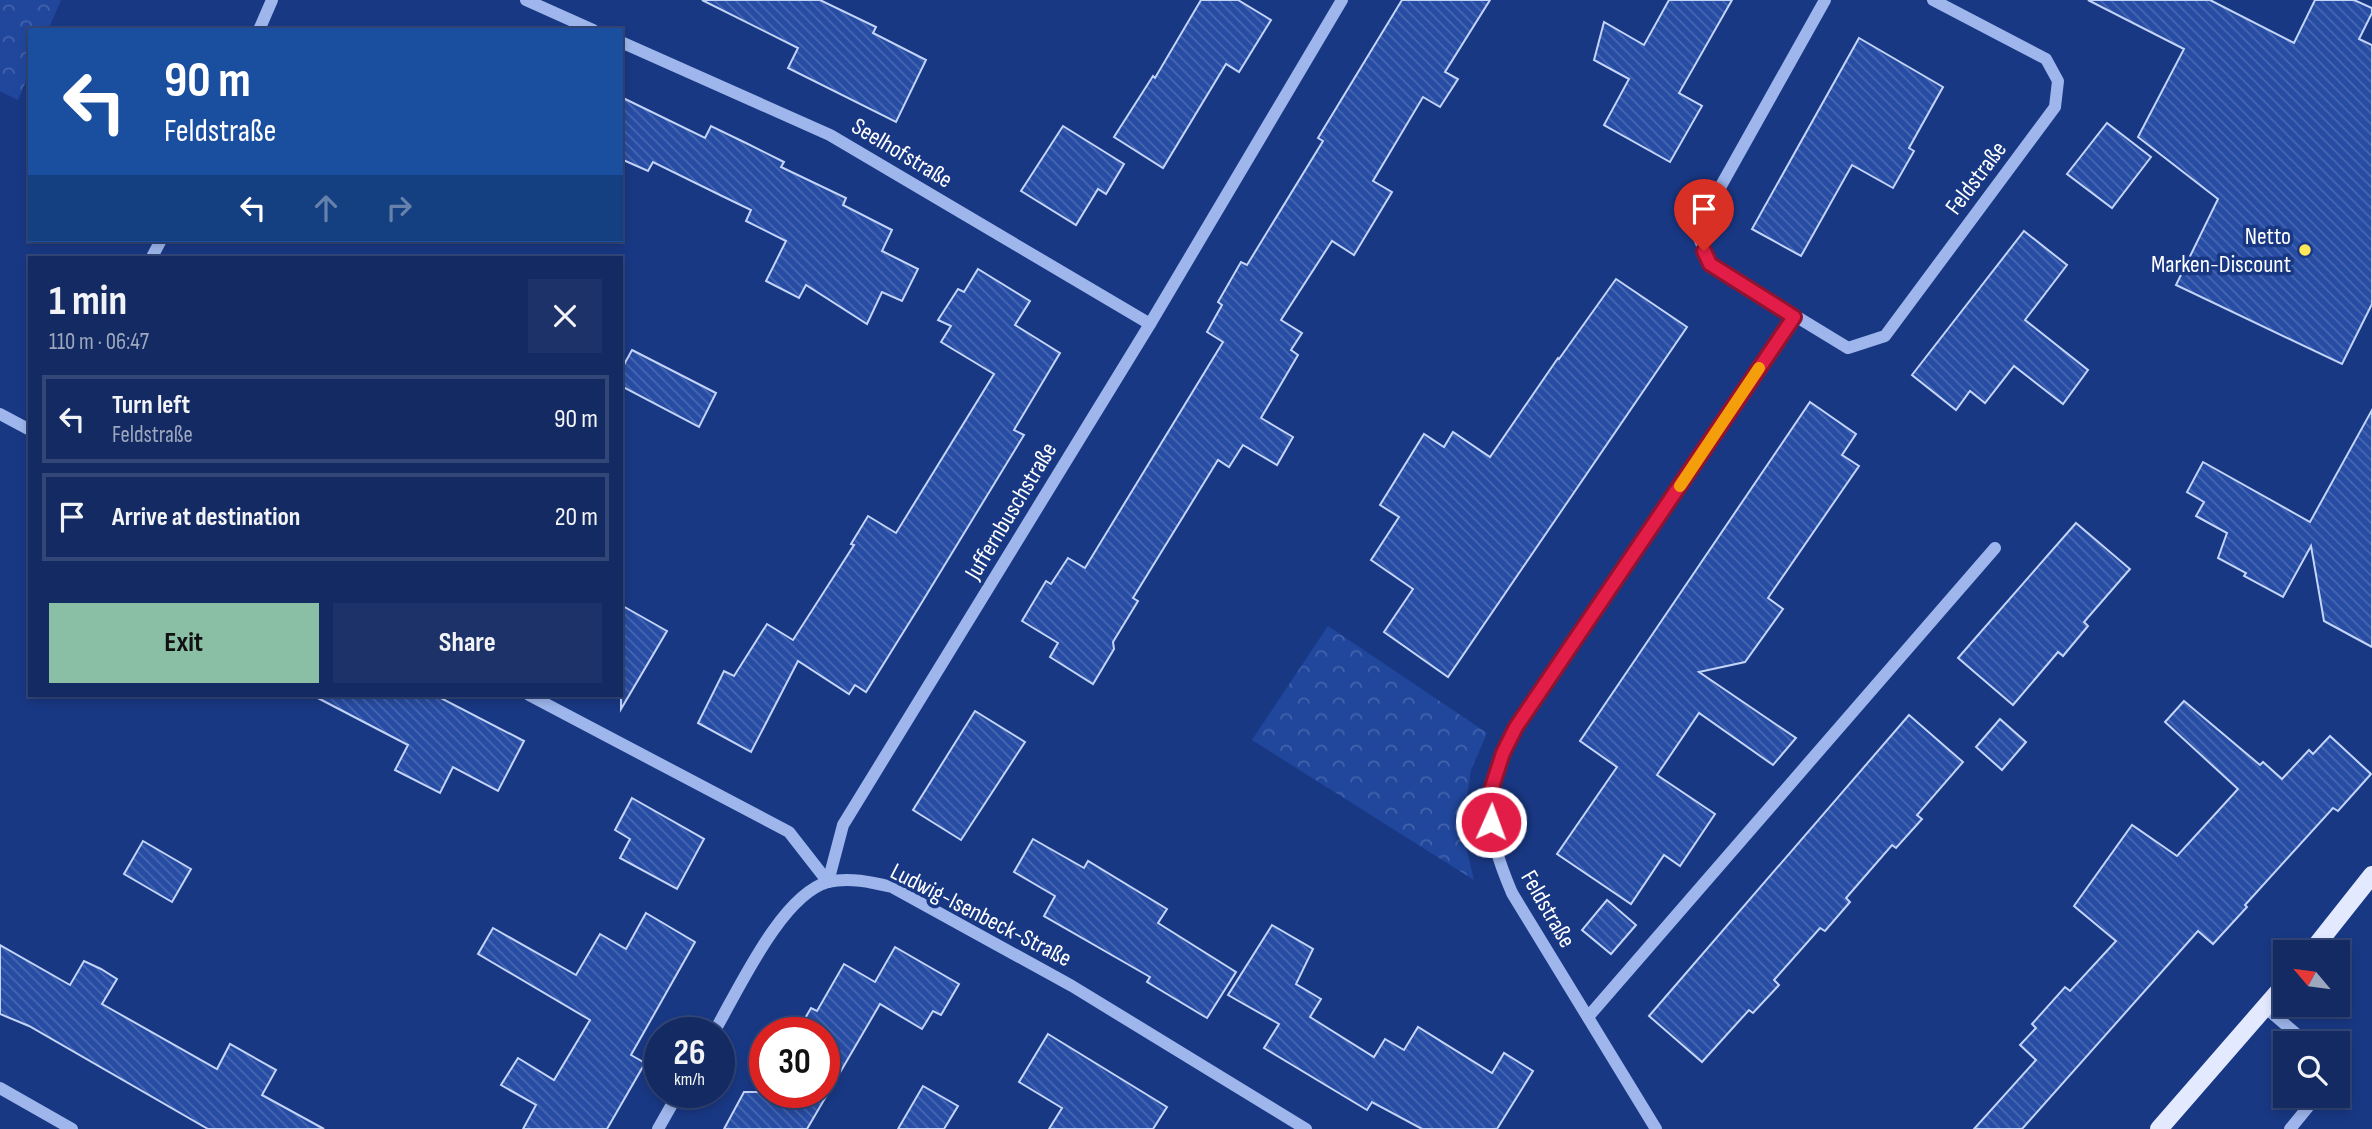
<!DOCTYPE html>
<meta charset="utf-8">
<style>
body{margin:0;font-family:"Sofia Sans Condensed",sans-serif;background:#1c3269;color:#f1f3f6;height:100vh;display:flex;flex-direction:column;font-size:26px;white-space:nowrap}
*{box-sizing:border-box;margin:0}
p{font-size:23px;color:#9da7be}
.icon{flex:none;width:38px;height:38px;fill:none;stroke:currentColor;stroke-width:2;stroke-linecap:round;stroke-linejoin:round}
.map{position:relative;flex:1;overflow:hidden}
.drawer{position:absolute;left:28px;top:256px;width:595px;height:441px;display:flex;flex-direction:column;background:#132a63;border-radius:0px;box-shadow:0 4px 10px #0003,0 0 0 2px #324678}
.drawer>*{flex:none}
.top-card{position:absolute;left:28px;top:28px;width:595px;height:214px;border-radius:0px;box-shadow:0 4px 10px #0003,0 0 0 2px #324678;background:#1a4fa0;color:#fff;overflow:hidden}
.needle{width:46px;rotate:299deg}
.controls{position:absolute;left:2273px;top:940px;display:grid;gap:14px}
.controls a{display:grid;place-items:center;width:77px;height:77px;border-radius:0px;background:#132a63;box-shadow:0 4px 10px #0003,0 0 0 2px #324678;font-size:35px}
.speed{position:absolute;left:644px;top:1017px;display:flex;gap:14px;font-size:35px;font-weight:700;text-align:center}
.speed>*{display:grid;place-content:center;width:91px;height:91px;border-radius:50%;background:#132a63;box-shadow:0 4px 10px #0003,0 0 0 2px #324678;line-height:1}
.speed small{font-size:18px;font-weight:400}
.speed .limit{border:10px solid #d22;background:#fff;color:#111}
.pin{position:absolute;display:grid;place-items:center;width:60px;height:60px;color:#fff;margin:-72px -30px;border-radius:50% 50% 50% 0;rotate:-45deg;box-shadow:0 0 7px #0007}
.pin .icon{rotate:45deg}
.me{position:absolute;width:77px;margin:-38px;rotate:2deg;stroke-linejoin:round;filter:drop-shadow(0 0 5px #0008)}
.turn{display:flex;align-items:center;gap:24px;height:147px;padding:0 21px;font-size:32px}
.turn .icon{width:91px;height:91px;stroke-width:2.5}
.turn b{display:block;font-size:49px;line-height:60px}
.lanes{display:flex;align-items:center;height:66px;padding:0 21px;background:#0003;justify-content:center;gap:35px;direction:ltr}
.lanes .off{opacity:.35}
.round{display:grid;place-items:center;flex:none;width:74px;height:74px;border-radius:0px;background:#1c3269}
.summary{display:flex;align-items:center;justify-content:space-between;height:119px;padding:0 21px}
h1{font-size:42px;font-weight:700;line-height:52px}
.button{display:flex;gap:14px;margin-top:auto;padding:14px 21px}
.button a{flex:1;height:80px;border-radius:0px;background:#8abfa5;color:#111;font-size:28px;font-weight:700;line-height:80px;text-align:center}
.button a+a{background:#1c3269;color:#f1f3f6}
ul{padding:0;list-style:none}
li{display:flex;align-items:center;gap:21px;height:88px;margin:0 14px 10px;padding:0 7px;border:4px solid #324678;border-radius:0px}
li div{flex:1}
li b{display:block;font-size:26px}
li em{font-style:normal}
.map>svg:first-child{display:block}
.park{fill:url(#park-crowns)}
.building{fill:url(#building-back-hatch);stroke:#c3d4f9;stroke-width:2}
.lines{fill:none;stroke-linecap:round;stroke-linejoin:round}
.minor{stroke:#9eb6ec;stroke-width:12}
.major{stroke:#e3eaff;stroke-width:18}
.route-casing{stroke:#92132f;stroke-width:18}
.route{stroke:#e11d48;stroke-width:12}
.slow{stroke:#f59e0b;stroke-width:12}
.poi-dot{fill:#ffe759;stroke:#193884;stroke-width:2.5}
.labels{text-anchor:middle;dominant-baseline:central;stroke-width:7;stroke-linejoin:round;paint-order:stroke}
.street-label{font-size:24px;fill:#fff;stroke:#193884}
.poi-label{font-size:24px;fill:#fff;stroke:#193884;text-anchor:end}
</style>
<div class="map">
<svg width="2372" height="1129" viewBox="0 0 2372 1129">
<defs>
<pattern id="park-crowns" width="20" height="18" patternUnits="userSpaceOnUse" patternTransform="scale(1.75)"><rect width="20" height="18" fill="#21479d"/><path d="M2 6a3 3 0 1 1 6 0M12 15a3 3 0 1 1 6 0" fill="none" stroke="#4263ac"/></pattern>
<pattern id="building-back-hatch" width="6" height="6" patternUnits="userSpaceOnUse" patternTransform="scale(1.75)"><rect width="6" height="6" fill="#274ca3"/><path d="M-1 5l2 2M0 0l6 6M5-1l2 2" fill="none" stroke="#4767b1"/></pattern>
</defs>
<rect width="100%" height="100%" fill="#193884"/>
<g class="park">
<path d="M0 0H61L48 30H30V72L18 100 0 91Z"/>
<path d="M1328 626 1487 733 1471 770 1462 830 1474 880 1252 740Z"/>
</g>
<g class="building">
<path d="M702 0H820L876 27 873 33 926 60 896 122 788 68 798 48Z"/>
<path d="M1201 0H1238L1271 20 1239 72 1226 64 1163 168 1114 137 1153 76 1155 78Z"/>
<path d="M1402 0H1490L1445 72 1458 79 1440 107 1423 97 1373 181 1392 192 1354 255 1332 241 1281 320 1302 333 1291 350 1298 355 1261 418 1293 437 1277 465 1243 445 1229 467 1218 460 1133 598 1138 601 1113 642 1114 649 1093 684 1050 657 1058 643 1022 621 1046 581 1051 584 1068 558 1085 568 1223 342 1207 332 1222 305 1218 302 1241 262 1247 265 1323 141 1318 138Z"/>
<path d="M1669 0H1732L1679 93 1702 106 1670 162 1604 125 1629 79 1594 60 1604 22 1644 45Z"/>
<path d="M2088 0H2210L2294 43 2315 0H2354L2372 8V13L2359 39 2372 45V304L2342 364 2176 285 2218 199 2138 137 2184 49Z"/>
<path d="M1859 38 1943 87 1909 148 1914 151 1893 188 1852 165 1801 256 1752 229Z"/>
<path d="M621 97 705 138 711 126 748 144 784 162 781 167 846 198 843 205 892 230 882 251 918 269 902 301 882 292 867 324 806 285 799 298 766 281 786 241 746 221 751 210 722 196 653 162 648 171 621 159Z"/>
<path d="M2107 123 2151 157 2112 208 2067 174Z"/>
<path d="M1063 126 1124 164 1106 194 1098 189 1076 225 1021 191Z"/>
<path d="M2024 231 2067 265 2025 320 2088 370 2063 404 2014 366 1985 403 1970 391 1956 410 1912 375Z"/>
<path d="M978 269 1030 301 1015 325 1060 353 1014 430 1024 435 919 607 866 692 855 685 849 694 798 661 751 752 698 723 724 671 734 676 767 624 793 640 854 545 851 544 868 516 896 533 994 374 941 342 951 326 938 320 958 289 964 292Z"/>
<path d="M1616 279 1687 327 1448 677 1384 632 1413 589 1371 560 1399 517 1380 505 1424 434 1444 447 1453 432 1490 457 1558 358 1559 359Z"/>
<path d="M632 350 716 393 699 427 621 386V370Z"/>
<path d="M1810 402 1856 434 1842 455 1859 466 1768 598 1783 609 1745 662 1699 672 1796 738 1773 765 1699 713 1657 775 1715 814 1680 866 1664 855 1631 904 1557 854 1617 767 1580 741Z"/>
<path d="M2372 410V647L2324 621 2311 546 2283 597 2244 576 2246 573 2218 558 2227 533 2196 516 2204 502 2187 492 2203 462 2310 522Z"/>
<path d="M2076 523 2130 569 2084 622 2088 626 2063 656 2058 652 2013 705 1958 658Z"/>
<path d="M621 605 667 631 621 709Z"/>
<path d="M312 695H435L524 741 498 791 453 767 440 793 395 770 408 745Z"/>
<path d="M2184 701 2260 765 2263 762 2282 779 2309 750 2313 754 2330 736 2371 774 2338 811 2333 808 2245 905 2247 907 2213 944 2198 931 2022 1129H1974L2036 1060 2020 1045 2036 1028 2032 1024 2065 987 2070 991 2116 941 2074 906 2132 825 2177 856 2238 789 2165 722Z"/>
<path d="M975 711 1025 742 961 840 913 810Z"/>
<path d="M1909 715 1963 762 1917 815 1922 819 1896 848 1892 845 1846 898 1850 902 1825 931 1820 928 1774 980 1779 985 1753 1013 1749 1010 1702 1062 1649 1016Z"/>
<path d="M2000 719 2026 742 2002 770 1976 747Z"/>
<path d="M632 798 704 839 677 889 620 858 630 839 615 830Z"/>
<path d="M1033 839 1084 868 1088 861 1167 909 1158 923 1236 972 1207 1018 1147 982 1150 977 1044 916 1055 896 1014 872Z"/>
<path d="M143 841 191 869 172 902 124 874Z"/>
<path d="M1607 900 1636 925 1611 954 1582 930Z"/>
<path d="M646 913 695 942 631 1055 645 1063 607 1129H523L536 1105 501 1085 518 1058 554 1080 590 1020 478 954 493 928 576 975 600 934 626 949Z"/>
<path d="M1272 925 1313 949 1296 984 1321 999 1310 1017 1374 1057 1385 1039 1404 1050 1418 1027 1492 1073 1504 1053 1533 1071 1497 1129H1422L1372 1102 1367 1110 1264 1048 1279 1024 1228 995Z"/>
<path d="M0 945 70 985 84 961 101 969 117 979 102 1004 217 1069 230 1044 276 1070 262 1095 324 1129H208L29 1026 0 1014Z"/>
<path d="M895 947 959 984 941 1015 933 1011 922 1029 880 1004 807 1129H724L744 1092H824V1032H797L811 1008 817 1011 844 964 875 982Z"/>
<path d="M1048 1034 1167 1107 1153 1129H1049L1062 1108 1019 1082Z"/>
<path d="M923 1086 958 1106 944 1129H898Z"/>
</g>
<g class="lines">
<g class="minor">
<path d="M526 0 593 30"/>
<path d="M1825 0 1708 209 1699 238 1710 264 1848 348 1885 336 2055 107 2058 81 2046 59 1933 0"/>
<path d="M259 30 272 0"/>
<path d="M621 42 830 135 1150 324"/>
<path d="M152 257 161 240"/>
<path d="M0 414 30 430"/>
<path d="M529 695 789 832 828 882"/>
<path d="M828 882 843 825 1150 324 1342 0"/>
<path d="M2266 1008 2307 1043"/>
<path d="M1588 1017 1995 548"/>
<path d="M714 1032C738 991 781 895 828 882 849 877 871 882 892 887L1072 986 1306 1129"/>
<path d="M0 1088 72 1129"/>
<path d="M658 1129 679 1092"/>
<path d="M1656 1129 1512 893C1483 825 1483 794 1516 727L1794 317"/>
<path d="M2290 1129 2317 1096"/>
</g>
<g class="major">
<path d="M2311 952 2372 875"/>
<path d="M2159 1129 2286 983"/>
</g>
</g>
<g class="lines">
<g class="route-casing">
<path id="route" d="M1491 822 1492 787 1503 753 1516 727 1794 317 1710 264 1704 251"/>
</g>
<use href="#route" class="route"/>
<path class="slow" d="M1680 486 1759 368"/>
</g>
<circle class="poi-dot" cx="2305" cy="250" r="7"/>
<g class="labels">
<g class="street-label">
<text transform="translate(902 153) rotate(31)">Seelhofstraße</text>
<text transform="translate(1976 178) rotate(-53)">Feldstraße</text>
<text transform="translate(1011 511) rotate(-59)">Juffernbuschstraße</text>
<text transform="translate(1548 909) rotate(60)">Feldstraße</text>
<text transform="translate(981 915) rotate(27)">Ludwig-Isenbeck-Straße</text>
</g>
<g class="poi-label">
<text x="2291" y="236">Netto<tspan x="2291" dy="28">Marken-Discount</tspan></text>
</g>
</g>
</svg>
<div class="controls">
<a><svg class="needle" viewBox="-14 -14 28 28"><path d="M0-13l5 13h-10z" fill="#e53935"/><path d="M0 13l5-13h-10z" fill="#9da7be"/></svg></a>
<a><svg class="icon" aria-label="search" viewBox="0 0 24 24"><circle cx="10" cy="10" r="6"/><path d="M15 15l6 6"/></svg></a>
</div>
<div class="speed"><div>26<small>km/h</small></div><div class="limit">30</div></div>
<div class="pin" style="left:1704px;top:251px;background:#d93025"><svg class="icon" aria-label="arrive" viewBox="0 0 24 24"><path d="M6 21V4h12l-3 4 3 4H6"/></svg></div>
<svg class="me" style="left:1491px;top:822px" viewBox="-20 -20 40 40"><circle r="17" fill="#e11d48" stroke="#fff" stroke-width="3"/><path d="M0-11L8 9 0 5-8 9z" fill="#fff"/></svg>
<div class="top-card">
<div class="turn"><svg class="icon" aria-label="left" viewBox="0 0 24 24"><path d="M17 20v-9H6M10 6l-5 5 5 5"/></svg><div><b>90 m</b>Feldstraße</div></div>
<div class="lanes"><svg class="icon" aria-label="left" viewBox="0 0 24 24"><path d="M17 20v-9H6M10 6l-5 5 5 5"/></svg><svg class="icon off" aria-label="ahead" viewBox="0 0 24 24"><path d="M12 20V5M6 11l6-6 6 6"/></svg><svg class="icon off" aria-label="right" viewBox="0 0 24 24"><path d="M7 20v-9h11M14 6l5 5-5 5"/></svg></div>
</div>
<section class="drawer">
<div class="summary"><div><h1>1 min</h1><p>110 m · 06:47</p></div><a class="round"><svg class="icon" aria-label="close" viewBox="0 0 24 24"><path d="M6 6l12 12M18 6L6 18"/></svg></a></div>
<ul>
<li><svg class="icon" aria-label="left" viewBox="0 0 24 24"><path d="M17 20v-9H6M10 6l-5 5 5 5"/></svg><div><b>Turn left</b><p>Feldstraße</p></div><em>90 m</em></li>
<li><svg class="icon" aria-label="arrive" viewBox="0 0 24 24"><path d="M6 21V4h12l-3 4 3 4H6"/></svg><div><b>Arrive at destination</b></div><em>20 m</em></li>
</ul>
<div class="button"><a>Exit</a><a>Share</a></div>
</section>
</div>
